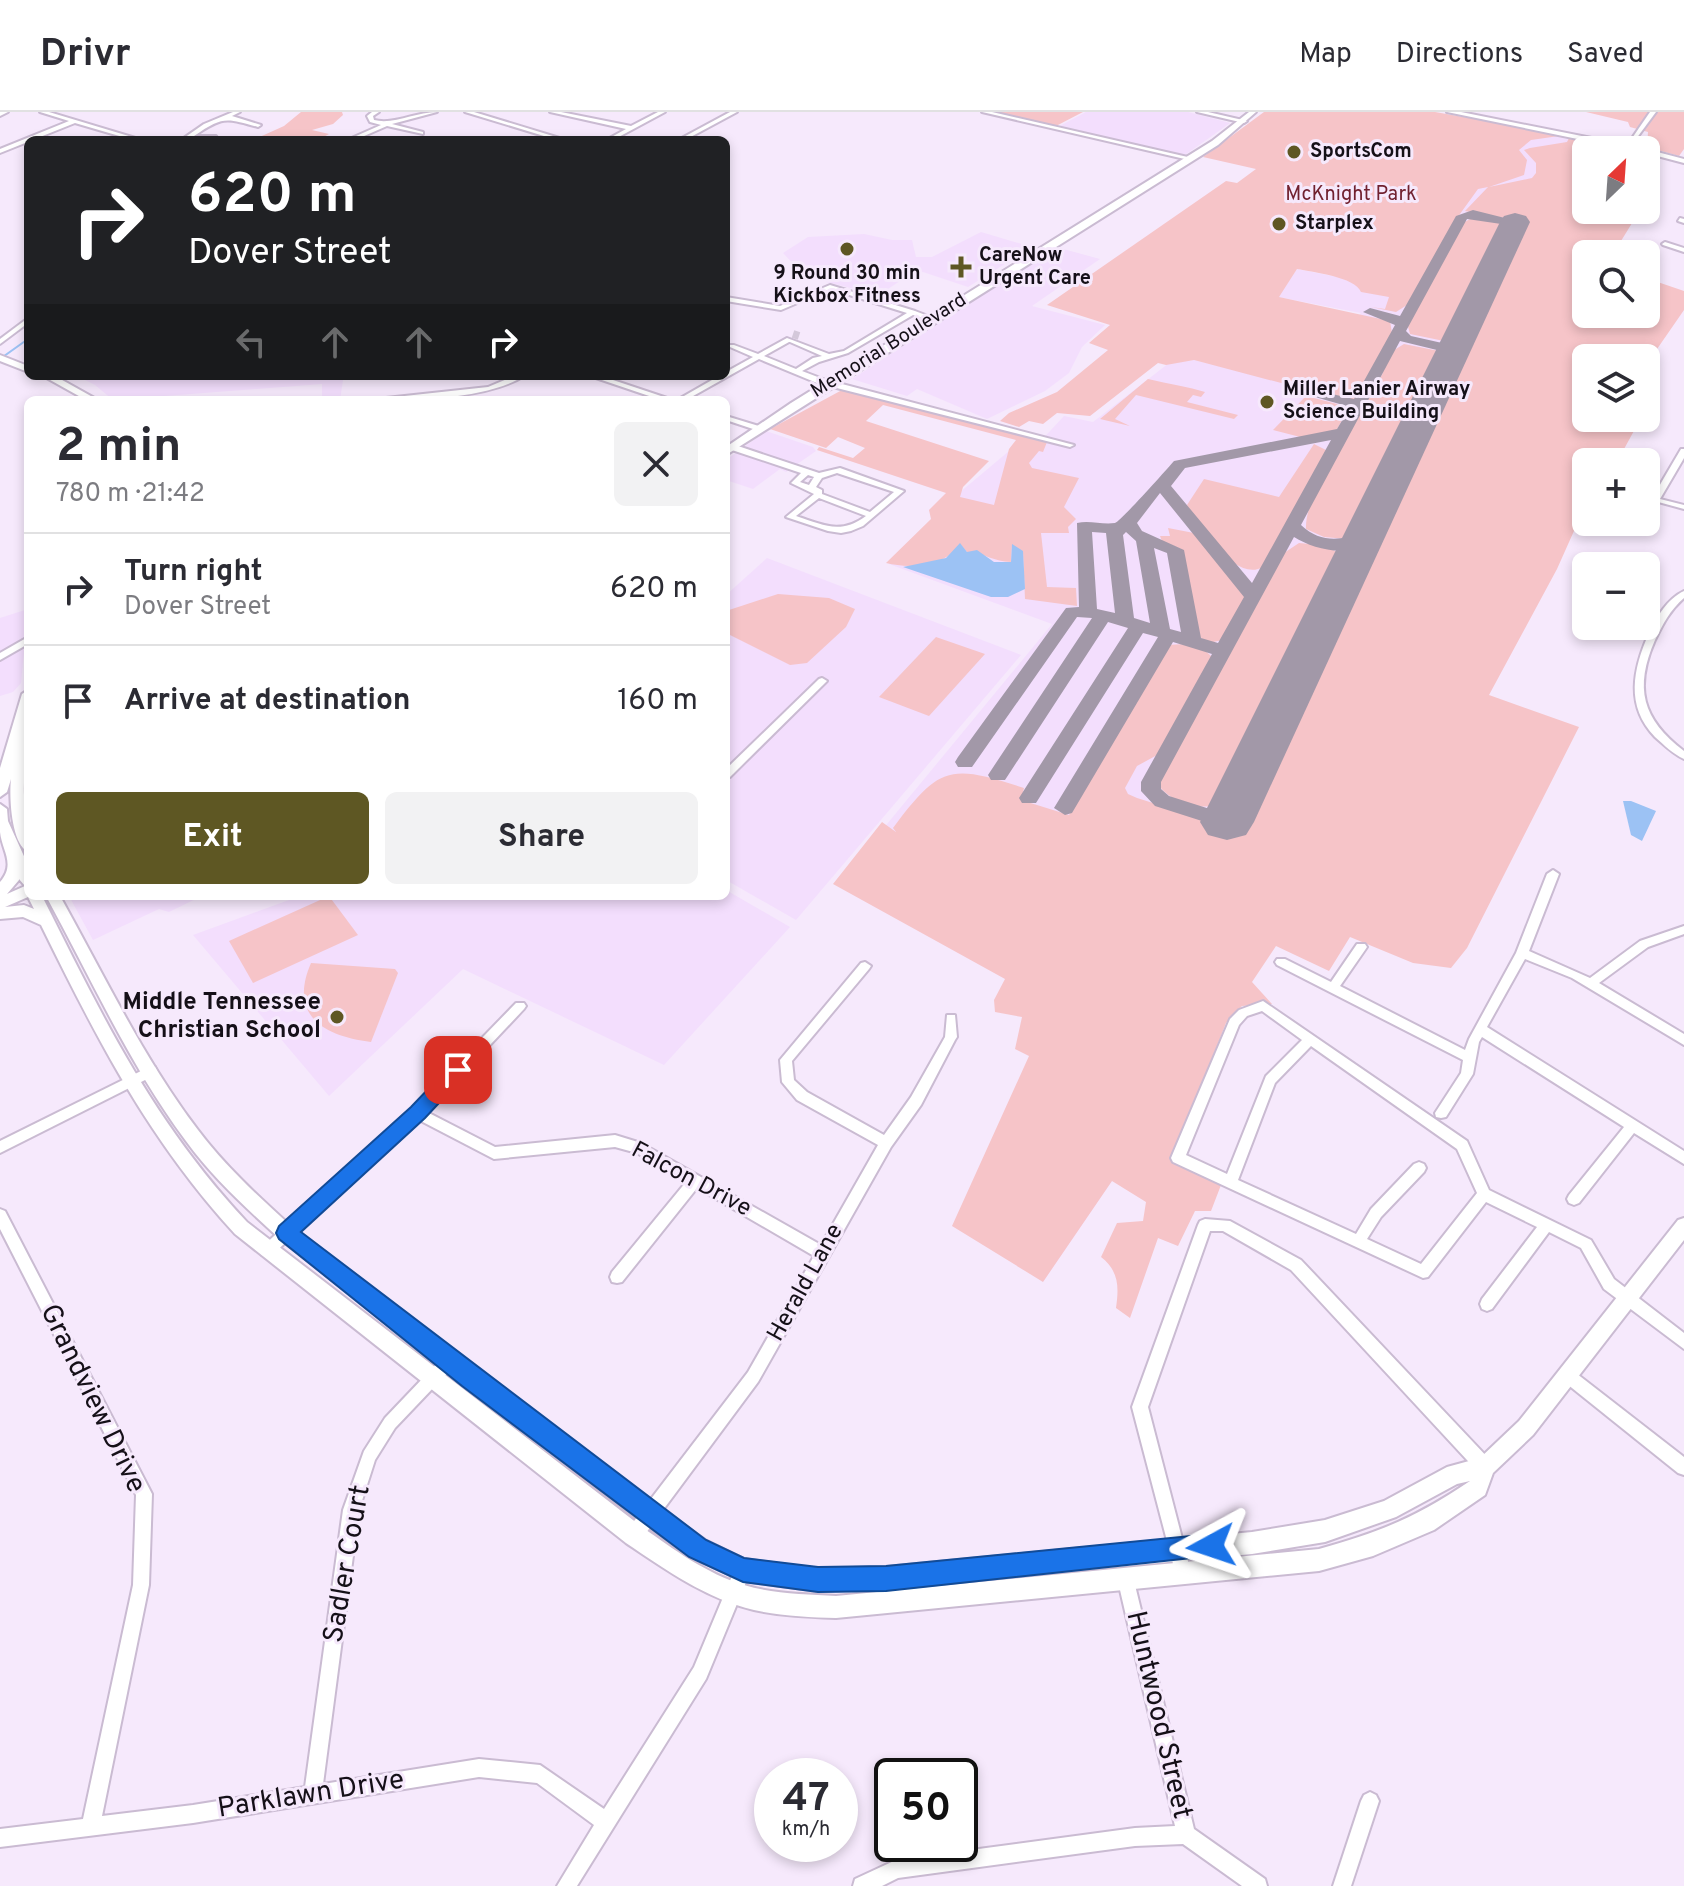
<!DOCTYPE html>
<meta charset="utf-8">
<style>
body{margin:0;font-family:Overpass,sans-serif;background:#f2f2f3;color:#2b2b33;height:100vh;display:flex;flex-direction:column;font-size:30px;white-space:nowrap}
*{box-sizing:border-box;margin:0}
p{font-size:26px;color:#7c7c81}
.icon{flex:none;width:44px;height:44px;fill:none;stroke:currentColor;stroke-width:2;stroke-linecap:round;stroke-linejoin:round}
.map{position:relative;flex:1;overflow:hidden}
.sheet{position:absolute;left:24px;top:284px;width:706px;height:504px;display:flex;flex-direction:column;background:#fff;border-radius:12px;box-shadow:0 4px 12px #0003}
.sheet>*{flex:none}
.banner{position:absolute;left:24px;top:24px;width:706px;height:244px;border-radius:12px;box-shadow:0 4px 12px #0003;background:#202124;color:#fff;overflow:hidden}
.needle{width:52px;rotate:25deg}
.buttons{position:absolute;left:1572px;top:24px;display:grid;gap:16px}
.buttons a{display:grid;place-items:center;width:88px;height:88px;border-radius:12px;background:#fff;box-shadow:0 4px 12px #0003;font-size:40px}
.speed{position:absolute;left:754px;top:1646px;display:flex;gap:16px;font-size:40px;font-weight:700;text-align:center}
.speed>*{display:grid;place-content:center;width:104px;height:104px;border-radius:50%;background:#fff;box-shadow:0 4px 12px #0003;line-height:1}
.speed small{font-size:20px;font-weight:400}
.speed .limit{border:4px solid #111;border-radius:12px;background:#fff;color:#111}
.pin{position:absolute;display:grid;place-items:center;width:68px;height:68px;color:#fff;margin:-34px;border-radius:16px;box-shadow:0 4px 12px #0006}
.me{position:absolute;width:88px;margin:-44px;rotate:265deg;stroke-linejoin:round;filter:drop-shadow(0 0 6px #0008)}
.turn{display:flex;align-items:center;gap:28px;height:168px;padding:0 32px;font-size:36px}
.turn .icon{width:104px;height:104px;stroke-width:2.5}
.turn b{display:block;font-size:56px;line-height:68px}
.lanes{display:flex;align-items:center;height:76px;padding:0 32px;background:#0003;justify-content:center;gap:40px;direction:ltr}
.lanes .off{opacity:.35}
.round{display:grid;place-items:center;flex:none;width:84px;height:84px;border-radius:12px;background:#f2f2f3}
.summary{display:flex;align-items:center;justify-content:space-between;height:136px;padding:0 32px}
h1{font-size:48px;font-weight:700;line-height:60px}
.primary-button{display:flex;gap:16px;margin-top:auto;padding:16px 32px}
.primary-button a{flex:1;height:92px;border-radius:12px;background:#5e5723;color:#fff;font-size:32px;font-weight:700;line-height:92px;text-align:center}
.primary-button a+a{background:#f2f2f3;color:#2b2b33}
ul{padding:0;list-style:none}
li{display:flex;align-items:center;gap:24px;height:112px;padding:0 32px;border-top:2px solid #e1e1e2}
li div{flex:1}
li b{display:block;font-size:30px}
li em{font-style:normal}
header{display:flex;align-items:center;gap:48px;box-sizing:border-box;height:112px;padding:0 40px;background:#fff;border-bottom:2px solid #e1e1e2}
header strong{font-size:38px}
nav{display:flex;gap:44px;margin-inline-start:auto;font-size:28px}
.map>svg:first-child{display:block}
.built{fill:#f3defd}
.green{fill:#f6c4c8;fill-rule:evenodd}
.water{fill:#9cc2f4}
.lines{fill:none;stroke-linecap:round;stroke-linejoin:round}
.stream{stroke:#9cc2f4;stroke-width:2}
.taxiway{fill:#a298a8;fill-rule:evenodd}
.runway{fill:#a298a8;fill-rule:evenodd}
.minor-tunnel{stroke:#d4c8da;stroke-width:8;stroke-dasharray:8 4;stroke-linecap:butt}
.minor-casing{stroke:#cabbd2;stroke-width:4}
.major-casing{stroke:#cabbd2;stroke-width:4}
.minor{fill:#fff;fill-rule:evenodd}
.major{fill:#fff;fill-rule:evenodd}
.route{fill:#1a73e8;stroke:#114b97;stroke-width:2}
.poi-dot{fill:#5e5723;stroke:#f6e9fc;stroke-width:3}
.labels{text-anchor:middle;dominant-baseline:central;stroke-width:6;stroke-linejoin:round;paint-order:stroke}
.far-poi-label{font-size:20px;font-weight:bold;fill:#151018;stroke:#f6e9fc;text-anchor:start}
.far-park-label{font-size:20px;fill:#712130;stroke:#f6e9fc}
.far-street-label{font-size:20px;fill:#151018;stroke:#f6e9fc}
.poi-label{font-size:24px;font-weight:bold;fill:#151018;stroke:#f6e9fc;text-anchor:end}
.street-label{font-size:24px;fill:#151018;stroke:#f6e9fc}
.near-street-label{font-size:28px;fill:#151018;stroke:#f6e9fc}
</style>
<header>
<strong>Drivr</strong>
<nav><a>Map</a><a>Directions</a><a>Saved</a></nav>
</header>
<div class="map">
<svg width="1684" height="1774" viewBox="0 0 1684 1774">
<rect width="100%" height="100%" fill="#f6e9fc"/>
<g class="built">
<path d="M1086 0H1188L1230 11 1185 43 1058 15Z"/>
<path d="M1528 19 1624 38H1586V98H1640L1613 142H1586L1297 797 1043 1170 1063 888 840 769 1052 512 889 452 959 381 1021 329 1037 333 1064 304 1093 310 1169 251 1194 248 1297 273 1361 201 1278 185 1297 157 1353 168 1434 112Z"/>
<path d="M981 120 1032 135 968 175 923 160 909 163 879 183 798 163 801 160 783 141 808 125 864 122 892 128H912L916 145H932Z"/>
<path d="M1056 135 1100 147 1032 194 1105 213 1082 235 1069 261 1045 279 987 307 917 277 907 284 852 267Z"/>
<path d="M77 264H399L343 268 340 288H322V272L113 288 95 273Z"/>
<path d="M766 319 813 335 816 339 786 360 780 357 753 377 726 368V348Z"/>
<path d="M767 446 1021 543 796 808 726 768V483Z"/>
<path d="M28 497 21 571 13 580 0 584V506Z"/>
<path d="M726 778 790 815 664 953 463 857 329 984 193 823 300 784H726Z"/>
<path d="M69 784H202L169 800 159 797 93 828Z"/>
</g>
<g class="green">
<path d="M301 0H342L343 3 333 12 312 18 329 22 318 28H253L284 14Z"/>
<path d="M996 0H1083L1056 14Z"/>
<path d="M1264 0H1435L1566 23 1531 28 1519 38 1527 48 1524 63 1489 75 1532 66 1536 61V51L1524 38 1530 36 1567 30 1569 26 1624 38H1586V98H1640L1613 142H1586V202H1646V166L1684 179V198L1646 253V246H1586V306H1641L1618 348 1604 345 1602 350H1586V392L1557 457 1489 583 1579 615 1467 836 1451 856 1413 851 1350 825 1329 859 1276 834 1252 870 1272 892 1242 894 1226 911 1171 1050 1221 1073 1211 1099H1195L1178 1134 1158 1126 1130 1206 1116 1196C1119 1175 1119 1159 1101 1145L1117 1111 1143 1109 1146 1090 1112 1069 1043 1170 952 1114 1029 944 1015 937 1022 905 995 900 994 888 1005 867 833 772 882 710 896 720 893 716C940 653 950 652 1024 676L1021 688 1069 703 1169 533C1186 531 1201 532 1212 545L1211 550 1159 642 1137 654 1125 676 1128 682 1137 686 1246 720 1526 110 1465 99 1488 75 1478 77 1452 113 1407 193 1396 200 1371 195 1385 197 1389 185 1361 180C1355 165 1313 160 1297 157L1279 185 1390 209 1392 221 1356 286 1349 289 1194 248 1166 253 1158 251 1090 304 1057 301 1043 312 1029 309 1019 315 1000 309 1009 301 1057 280 1108 238 1089 231 1110 213 1047 193 1226 69 1237 71 1256 57 1203 45Z"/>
<path d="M1586 0H1684V37L1679 44 1647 35 1648 20 1630 15 1628 10Z"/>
<path d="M1472 106 1502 111 1444 229 1410 222 1407 211 1461 112Z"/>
<path d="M1404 232 1439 239 1347 427 1324 425 1306 417C1304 379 1362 296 1383 261L1378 264 1391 240Z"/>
<path d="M1148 267C1169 272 1189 275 1205 280L1201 285 1193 283 1187 290 1238 303 1234 307 1136 283 1115 307 1130 314 1100 307Z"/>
<path d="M842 278 1047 330 1043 340 1039 339 1029 351 1032 356 1079 366 1064 395 1076 407 1068 415 1069 421H1041L1047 475 1076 476 1077 494 1025 487 1023 440 1012 433 1011 450C994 450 985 441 967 440L960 432C945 455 910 457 886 451L931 407 929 398 946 381 817 338 819 335 853 346 865 336 838 325 826 336 770 317ZM883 293 1016 328 1009 337 994 393 960 385 963 375 989 349 866 309Z"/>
<path d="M1306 284 1349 295 1335 321 1308 327 1273 318Z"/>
<path d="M1314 332 1326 338 1325 342 1263 455C1235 471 1199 414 1187 393L1204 367 1279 385Z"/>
<path d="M1168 416 1194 421 1245 478V487L1223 528 1208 531 1196 522 1181 437 1162 429 1160 424H1170Z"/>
<path d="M1299 431 1320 433 1340 441 1216 693C1193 698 1173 691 1158 673L1281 443Z"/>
<path d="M778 482 829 486 855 497 846 515 807 551 790 553 726 521V501L729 498Z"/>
<path d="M936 525 985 542 929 604 879 585Z"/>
<path d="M329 784 358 823 253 871 229 829Z"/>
<path d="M311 851 395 857 398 861 371 930C324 924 288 904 311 851Z"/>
</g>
<g class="water">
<path d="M960 431 967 440 977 438 994 450H1011L1012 432 1023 439 1025 477 1008 485H991L903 455 946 446Z"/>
<path d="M1623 689H1631L1656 699 1642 729 1631 723Z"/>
</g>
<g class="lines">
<path class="stream" d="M0 247 28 227"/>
<path class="taxiway" d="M1473 98 1521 110 1515 114 1467 107 1406 219 1411 224 1451 233 1458 243 1451 247 1441 239 1400 229 1301 413C1320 431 1339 428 1362 422L1370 427C1352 447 1315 438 1294 425L1161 670V677L1169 684 1235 705 1238 710 1235 715 1227 717 1155 694 1141 679V670L1212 542 1173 530 1072 701 1065 703 1054 696 1158 525 1143 521 1036 691H1022L1019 686 1128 516 1108 510 1005 668H991L988 663 1092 506 1077 505 972 655H958L955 650 958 645 1066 496 1079 495 1077 411C1090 408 1102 413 1115 411 1120 410 1167 357 1174 349L1337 317 1350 295 1294 279 1301 275 1354 287 1395 213 1363 200 1370 196 1400 204 1456 104ZM1331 328 1252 471 1171 374 1185 356ZM1160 381 1244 485 1218 531 1201 526 1184 438 1142 419 1137 411ZM1092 420 1106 421 1115 501 1097 497ZM1126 420 1136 429 1150 511 1134 506 1123 423ZM1154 436 1167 441 1181 520 1170 517Z"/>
<path class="runway" d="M1515 101 1526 104 1530 110 1254 710 1246 723 1227 728 1208 723 1200 710 1500 110 1504 104Z"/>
<path class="minor-tunnel" d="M793 222 799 224"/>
<g class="minor-casing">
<g id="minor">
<path d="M0 0H8L0 4Z"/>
<path d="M40 0H49L142 28H133L75 11 0 41V37L69 9Z"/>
<path d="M233 0H240L232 4 261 13 258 15C226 6 223 4 194 24H216L218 27 181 28 204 12Z"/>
<path d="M372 0H379L373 4 374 8C394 13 415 0 437 0L392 12 423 20V22L387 14 355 28H347L381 13 370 10 367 4Z"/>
<path d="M465 0H474L566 28H557Z"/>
<path d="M550 0H561L631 14 658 0H665L613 28H606L626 17Z"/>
<path d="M730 0H737L685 28H678Z"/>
<path d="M982 0H992L1192 46 1189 48Z"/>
<path d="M1197 0H1208L1247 9 1244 11Z"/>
<path d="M1650 0H1656L1630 35H1626Z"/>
<path d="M1680 106 1684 107V111L1678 109Z"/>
<path d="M1665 130 1684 136V140L1663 133 1662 132Z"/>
<path d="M830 173 915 199 936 207 933 209 913 203 848 241 819 250 802 259 823 267 1074 333 1070 335 817 271 759 247 686 288H677L719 264H726V260L753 245 730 235V233H734L758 242 787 226 829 242 844 239 907 201 830 177 781 198 726 189V185L780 194ZM789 230H790L822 244 813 246 796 257 764 244Z"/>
<path d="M28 206V211L0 232V227Z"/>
<path d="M514 264H524C489 286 423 288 382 288L386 286 488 275Z"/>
<path d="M590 264H601L673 288H661Z"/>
<path d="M726 304 762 315 763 317 759 319 726 308Z"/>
<path d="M729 333H735L819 361 840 356 904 379 863 414 851 419 841 421 828 419 786 405 814 382 791 371 801 361 729 337ZM837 361 894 380 870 400 822 382V378L816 375 822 366ZM808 363 814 365 809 373 800 370ZM819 386 866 404C840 423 824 413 796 404Z"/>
<path d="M1681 337H1684V346L1660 387 1684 393V397L1651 388Z"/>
<path d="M1684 479V486C1670 498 1663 512 1655 528 1634 576 1642 607 1684 639V647C1673 642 1664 633 1655 625 1625 594 1633 557 1649 521 1657 505 1667 487 1684 479Z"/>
<path d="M28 525V532L0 548V541Z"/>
<path d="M822 566 827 569 825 571 730 665 726 666V657L819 567Z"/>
<path d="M1553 758 1559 762 1529 839 1590 866 1640 829 1684 814V822L1648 835 1599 871 1684 922V933L1572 866 1525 847 1487 915 1684 1039V1052L1634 1021 1579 1091 1574 1093 1569 1091 1567 1087 1569 1083 1624 1015 1482 925 1479 930 1473 962 1446 1005 1441 1006 1436 1005 1435 1001 1461 961 1463 948 1277 853 1275 850 1277 847H1285L1331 870 1357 832H1365L1367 835 1365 838 1340 874 1465 938 1469 927 1516 841 1547 762Z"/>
<path d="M865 850 871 854 869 857 792 949 794 968 807 980 884 1023 911 985 945 925 947 903H955L957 925 955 928 921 993 891 1035 758 1270 640 1429 634 1431 628 1429 626 1423 628 1417 748 1260 814 1144 697 1076 622 1170 617 1171 612 1170 610 1165 612 1160 686 1070 637 1041 615 1035 494 1047 419 1008 272 1143 267 1145 262 1143 260 1139 262 1135 413 997 516 891H524L526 894 524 897 427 1000 495 1035 615 1023 641 1031 821 1133 878 1033 797 988 782 970 780 948 861 851Z"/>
<path d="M1263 889 1467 1029 1489 1078 1591 1128 1614 1167 1684 1221V1237L1604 1177 1581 1136 1549 1120 1492 1197 1487 1199 1482 1197 1480 1192 1482 1187 1537 1115 1486 1090 1428 1165 1423 1166 1173 1050 1171 1046 1230 907 1239 898ZM1262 899 1302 928 1266 964 1227 1062 1186 1043 1239 913 1247 904ZM1311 934 1457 1037 1477 1081 1421 1152 1367 1127 1381 1105 1424 1060 1426 1056 1424 1052 1419 1050 1414 1052 1371 1097 1356 1122 1238 1068 1275 971Z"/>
<path d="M151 954 155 955 157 959 155 963 0 1041V1029Z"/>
<path d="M0 1097 5 1099 152 1382 149 1473 102 1704 193 1693 305 1675 343 1398 364 1339 385 1306 444 1244 449 1242 454 1244 456 1249 454 1254 395 1316 375 1348 359 1398 323 1672 479 1647 540 1653 604 1697 694 1555 737 1452 743 1450 749 1452 751 1458 706 1567 577 1774H557L594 1713 537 1671 479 1665 193 1711 0 1735V1717L83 1707 133 1473 136 1383 0 1117Z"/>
<path d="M1205 1107 1230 1109 1301 1148 1491 1349 1493 1355 1491 1361 1485 1363 1479 1361 1291 1158 1223 1119H1210L1148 1295 1191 1461 1189 1467 1183 1469 1177 1467 1132 1295 1198 1113 1200 1109Z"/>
<path d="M1567 1256 1572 1258 1684 1345V1363L1678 1361 1562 1268 1560 1263 1562 1258Z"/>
<path d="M1125 1457 1131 1459 1133 1465 1194 1717 1265 1767 1267 1774H1242L1183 1732 1135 1734 898 1766 882 1774H853L855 1767 896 1748 1135 1716 1175 1714 1117 1465 1119 1459Z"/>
<path d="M1370 1680 1376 1683 1379 1689 1351 1774H1333L1361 1689 1364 1683Z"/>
</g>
</g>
<g class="major-casing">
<g id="major">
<path d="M1249 0H1256L1218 33 726 343V335L791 291 1212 29Z"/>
<path d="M1447 0H1461L1642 36 1684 47V51L1646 41V38H1631Z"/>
<path d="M0 243 28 254V260L0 249Z"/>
<path d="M43 264H55L98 288H86Z"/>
<path d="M28 578V605L24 620 28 619C28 640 23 661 24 683 24 702 28 720 28 740 11 732 9 684 11 667L7 680 0 685V656L22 582Z"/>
<path d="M0 692 7 697 8 709 28 753V784H42C103 906 153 1010 247 1110L642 1415C673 1437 707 1462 744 1473 773 1482 805 1482 836 1484L1319 1437C1380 1420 1417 1405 1470 1369L1457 1372 1396 1405 1325 1430 1252 1442 886 1477 818 1479 743 1469 689 1444 641 1410 280 1127C246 1096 213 1066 186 1029 130 954 91 866 46 784H60C104 863 143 946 198 1018 225 1054 259 1085 292 1115L657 1394 705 1428 744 1447 818 1457 886 1455 1252 1420 1325 1408 1384 1389 1447 1355 1480 1346 1519 1309 1678 1108 1684 1106V1128L1533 1323 1493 1361 1485 1383 1434 1418 1373 1444 1319 1459 836 1506C809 1505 781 1504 754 1498 707 1487 666 1458 626 1431L235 1122C148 1027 97 927 41 813L23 805 0 807V770C16 752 2 739 0 720 0 711 0 701 0 692ZM19 767 25 774 7 782 19 768ZM28 785 34 797 24 793 5 795Z"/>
</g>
</g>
<use href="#minor" class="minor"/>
<use href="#major" class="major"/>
</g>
<path class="route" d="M458 950 465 952V963L425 1006 301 1120 706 1428 744 1446 818 1455 886 1454 1211 1422 1219 1426 1223 1434 1219 1443 886 1479 818 1480 743 1470 689 1445 462 1274 279 1127 276 1121 279 1114 411 995 452 952Z"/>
<g class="poi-dot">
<circle cx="1294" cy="40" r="8"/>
<circle cx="1279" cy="112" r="8"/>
<circle cx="847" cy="137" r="8"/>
<path d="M957 143h8v8h8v8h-8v8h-8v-8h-8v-8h8z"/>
<circle cx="1267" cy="290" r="8"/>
<circle cx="337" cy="905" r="8"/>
</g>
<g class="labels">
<g class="far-poi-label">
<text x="1310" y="40">SportsCom</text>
<text x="1295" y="112">Starplex</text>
<text x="979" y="144">CareNow<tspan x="979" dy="23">Urgent Care</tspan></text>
<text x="847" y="162" text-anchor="middle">9 Round 30 min<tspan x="847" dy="23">Kickbox Fitness</tspan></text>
<text x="1283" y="278">Miller Lanier Airway<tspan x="1283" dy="23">Science Building</tspan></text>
</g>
<g class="far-park-label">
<text x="1351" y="83">McKnight Park</text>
</g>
<g class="far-street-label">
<text transform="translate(889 234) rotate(-32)">Memorial Boulevard</text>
</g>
<g class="poi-label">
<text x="321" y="891">Middle Tennessee<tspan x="321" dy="28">Christian School</tspan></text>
</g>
<g class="street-label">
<text transform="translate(691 1068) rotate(28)">Falcon Drive</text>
<text transform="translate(806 1171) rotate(-61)">Herald Lane</text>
</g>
<g class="near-street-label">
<text transform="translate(92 1287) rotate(64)">Grandview Drive</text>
<text transform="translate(348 1452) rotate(-80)">Sadler Court</text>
<text transform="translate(1158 1603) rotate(77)">Huntwood Street</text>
<text transform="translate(311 1683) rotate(-9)">Parklawn Drive</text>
</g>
</g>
</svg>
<div class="buttons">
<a><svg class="needle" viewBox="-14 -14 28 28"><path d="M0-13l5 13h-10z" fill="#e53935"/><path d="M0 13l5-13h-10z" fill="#7c7c81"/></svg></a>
<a><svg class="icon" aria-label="search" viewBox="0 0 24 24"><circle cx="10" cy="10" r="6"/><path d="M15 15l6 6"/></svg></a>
<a><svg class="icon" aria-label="layers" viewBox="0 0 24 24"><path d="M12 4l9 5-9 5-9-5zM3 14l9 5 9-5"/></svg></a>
<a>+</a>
<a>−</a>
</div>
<div class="speed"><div>47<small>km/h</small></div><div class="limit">50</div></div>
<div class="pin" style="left:458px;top:958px;background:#d93025"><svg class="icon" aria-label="arrive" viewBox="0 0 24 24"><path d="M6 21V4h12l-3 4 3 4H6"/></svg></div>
<svg class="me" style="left:1211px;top:1434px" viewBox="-20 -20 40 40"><path d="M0-17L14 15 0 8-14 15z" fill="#1a73e8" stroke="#fff" stroke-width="4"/></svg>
<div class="banner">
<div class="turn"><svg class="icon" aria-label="right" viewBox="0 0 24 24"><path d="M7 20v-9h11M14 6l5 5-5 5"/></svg><div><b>620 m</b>Dover Street</div></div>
<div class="lanes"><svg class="icon off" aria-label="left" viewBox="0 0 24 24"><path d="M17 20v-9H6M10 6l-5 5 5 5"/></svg><svg class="icon off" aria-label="ahead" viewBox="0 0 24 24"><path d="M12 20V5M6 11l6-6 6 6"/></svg><svg class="icon off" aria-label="ahead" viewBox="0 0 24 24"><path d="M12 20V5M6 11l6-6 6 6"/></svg><svg class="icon" aria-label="right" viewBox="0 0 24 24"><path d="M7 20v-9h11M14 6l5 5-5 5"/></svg></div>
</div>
<section class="sheet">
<div class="summary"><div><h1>2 min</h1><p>780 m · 21:42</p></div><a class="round"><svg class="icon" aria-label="close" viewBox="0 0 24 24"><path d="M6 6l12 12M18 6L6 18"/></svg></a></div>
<ul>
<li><svg class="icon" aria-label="right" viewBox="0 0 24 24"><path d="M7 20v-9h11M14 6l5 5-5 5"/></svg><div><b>Turn right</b><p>Dover Street</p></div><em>620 m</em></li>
<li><svg class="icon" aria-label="arrive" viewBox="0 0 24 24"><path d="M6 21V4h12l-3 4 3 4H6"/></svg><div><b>Arrive at destination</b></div><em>160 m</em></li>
</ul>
<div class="primary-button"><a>Exit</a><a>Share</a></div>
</section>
</div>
